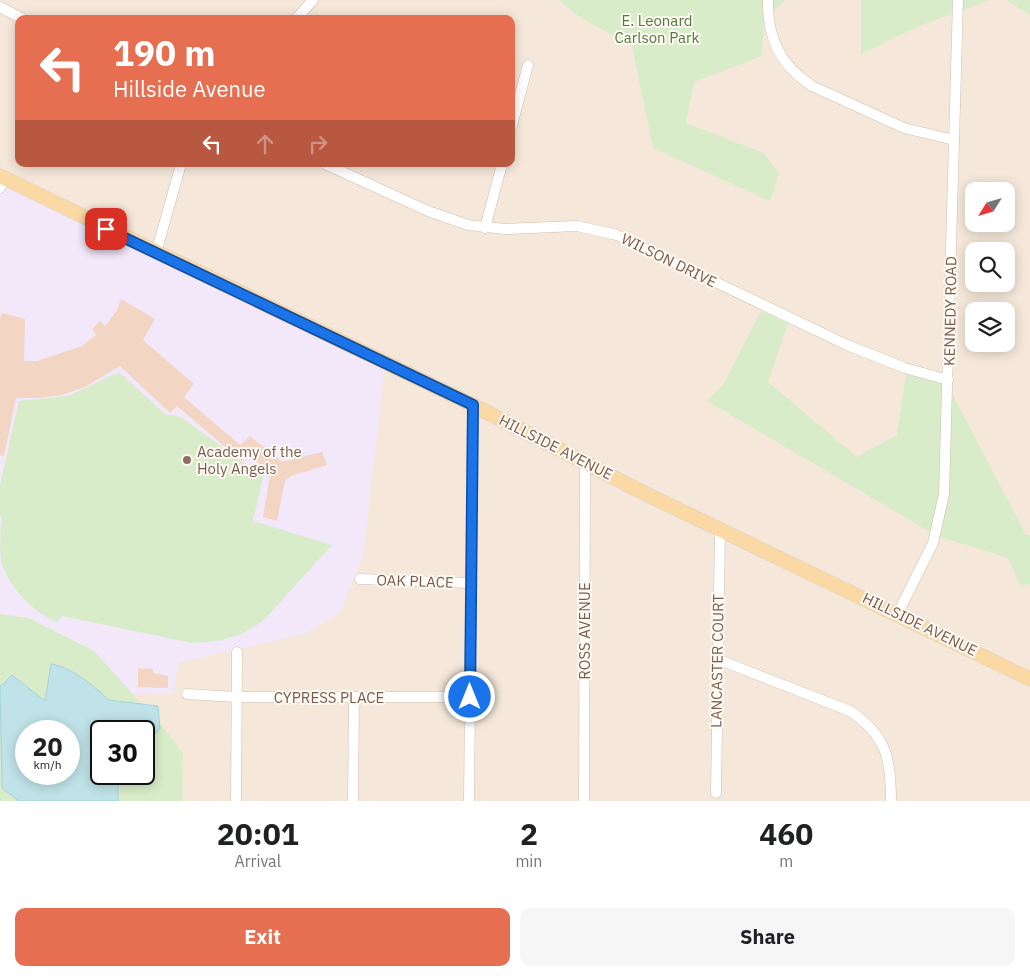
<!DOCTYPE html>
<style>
body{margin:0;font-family:"IBM Plex Sans",sans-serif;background:#f6f6f6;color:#202124;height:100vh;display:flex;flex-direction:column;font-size:19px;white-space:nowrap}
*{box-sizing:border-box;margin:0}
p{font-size:16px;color:#757577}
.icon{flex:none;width:28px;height:28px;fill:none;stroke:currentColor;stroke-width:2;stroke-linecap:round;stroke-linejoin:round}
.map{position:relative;height:801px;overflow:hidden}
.details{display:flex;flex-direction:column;background:#fff;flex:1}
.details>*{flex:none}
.hud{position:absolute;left:15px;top:15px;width:500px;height:152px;border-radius:10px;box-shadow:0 2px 12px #0003;background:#e76f51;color:#fff;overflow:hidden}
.needle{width:32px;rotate:233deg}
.buttons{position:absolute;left:965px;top:182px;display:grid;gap:10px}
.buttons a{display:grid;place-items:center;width:50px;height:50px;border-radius:10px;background:#fff;box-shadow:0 2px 12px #0003;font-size:25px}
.speed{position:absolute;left:15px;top:720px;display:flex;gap:10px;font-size:25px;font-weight:700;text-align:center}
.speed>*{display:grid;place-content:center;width:65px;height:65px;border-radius:50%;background:#fff;box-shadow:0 2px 12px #0003;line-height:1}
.speed small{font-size:12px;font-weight:400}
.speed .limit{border:2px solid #111;border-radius:8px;background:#fff;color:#111}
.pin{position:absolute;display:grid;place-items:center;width:42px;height:42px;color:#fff;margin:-21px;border-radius:10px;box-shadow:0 2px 8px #0006}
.me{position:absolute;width:55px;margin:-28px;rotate:0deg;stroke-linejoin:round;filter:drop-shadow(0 0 4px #0008)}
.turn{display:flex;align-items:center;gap:18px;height:105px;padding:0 15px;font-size:22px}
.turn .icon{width:65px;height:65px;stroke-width:2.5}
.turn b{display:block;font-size:35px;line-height:42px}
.lanes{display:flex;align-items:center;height:48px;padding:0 15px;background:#0003;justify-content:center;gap:25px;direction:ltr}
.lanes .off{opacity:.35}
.eta{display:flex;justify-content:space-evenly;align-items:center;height:85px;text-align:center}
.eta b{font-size:30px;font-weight:800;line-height:35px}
.cta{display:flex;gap:10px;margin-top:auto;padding:10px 15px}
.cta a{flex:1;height:58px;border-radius:10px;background:#e76f51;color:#fff;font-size:20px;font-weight:800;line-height:58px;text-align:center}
.cta a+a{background:#f6f6f6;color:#202124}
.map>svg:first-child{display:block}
.residential{fill:#f5e8da;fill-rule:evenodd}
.education{fill:#f3e8fa}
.green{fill:#d8ecc9;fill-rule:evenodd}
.water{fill:#bfe3e8;stroke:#a5d3da;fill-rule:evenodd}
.building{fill:#f3d5c3}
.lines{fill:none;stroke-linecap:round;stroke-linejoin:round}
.minor-casing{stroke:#d1beb0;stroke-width:11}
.major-casing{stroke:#dad1cd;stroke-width:15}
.minor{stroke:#fff;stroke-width:10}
.major{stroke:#fbd9a5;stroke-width:14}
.route-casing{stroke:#114b97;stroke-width:12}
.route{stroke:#1a73e8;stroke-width:9}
.education-dot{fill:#8d6e63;stroke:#fffaf3;stroke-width:2}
.labels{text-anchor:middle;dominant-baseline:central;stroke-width:4;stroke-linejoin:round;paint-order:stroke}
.park-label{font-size:15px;fill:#537a41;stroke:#fffaf3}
.street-label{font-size:15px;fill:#7a5c4d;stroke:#fffaf3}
.education-label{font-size:15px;fill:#785e54;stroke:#fffaf3;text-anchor:start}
</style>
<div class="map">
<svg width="1030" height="801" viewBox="0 0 1030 801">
<rect width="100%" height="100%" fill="#fdf6ec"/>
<path class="residential" d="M0 0H1030V801H182L183 753 168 733 94 651 29 618 0 614ZM19 19H511V164H19ZM974 191H1006V224H974ZM974 251H1006V284H974ZM974 311H1006V344H974Z"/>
<path class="education" d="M4 180 385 363 363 556 340 613 304 634 178 663 174 694 130 693 94 651 29 618 0 614V188Z"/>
<g class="green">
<path d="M559 0H786L764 19 762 56 694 82 686 123 764 153 779 174 770 201 653 148 632 46C608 31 578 20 559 0Z"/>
<path d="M861 0H990L922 25 861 54Z"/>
<path d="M1006 0H1030V15Z"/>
<path d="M761 311 788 324 768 382 857 457 897 435 906 374 947 384 1026 535H1030V584L1021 587 1008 558 937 536 707 401 723 385Z"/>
<path d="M119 372 165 414 181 417 263 477 253 521 332 545 263 621 240 635 218 641 192 643 62 616 57 622C33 613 7 585 1 560 0 547 0 530 2 517L0 516V485L19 401 68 396Z"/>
<path d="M0 614 29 618 94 651 168 733 183 753 182 801H0ZM26 731H69V774H26ZM101 731H144V774H101Z"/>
</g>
<path class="water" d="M51 664C67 665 97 687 108 700L158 706 160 729 144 743V731H101V774H122L118 785V801H19L2 788 0 687 12 675 45 701ZM26 731H69V774H26Z"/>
<g class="building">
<path d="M121 299 155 319 143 340 194 384 184 397 240 445 250 436 282 462 322 452 327 465 291 476 285 481 277 521 263 517 270 476 265 469 248 454 242 461 177 406 170 413 120 366 85 387 61 395 39 398H16L4 456 0 455V317L2 313 25 319 24 361H37L82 346 96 335 92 329 100 321 105 326 117 310Z"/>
<path d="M138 668 153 669V673L168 676V688L138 687Z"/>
</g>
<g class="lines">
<g class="minor-casing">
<g id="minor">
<path d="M768 0C767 37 780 65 812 86L904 128 954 140"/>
<path d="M0 7 23 19"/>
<path d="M296 19 313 0"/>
<path d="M511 129 528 65"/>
<path d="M325 164 428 211 468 225 505 229 577 226 617 235 847 345 905 368 948 380"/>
<path d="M0 188 4 180 11 183"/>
<path d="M485 228 502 164"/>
<path d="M156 253 181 164"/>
<path d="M360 579 470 583"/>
<path d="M898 613 933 543 944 494 958 0"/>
<path d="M717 659 850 711C887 736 891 759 891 801"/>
<path d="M187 694 236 697H470"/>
<path d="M716 793 720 529"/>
<path d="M236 801 237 652"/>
<path d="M353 801 354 697"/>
<path d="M469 801 473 405"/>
<path d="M584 801 585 460"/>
</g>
</g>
<g class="major-casing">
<path id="major" d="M0 176 473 405 644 493 1030 679"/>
</g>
<use href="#minor" class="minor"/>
<use href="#major" class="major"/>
</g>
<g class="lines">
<g class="route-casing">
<path id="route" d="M106 229 473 405 470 697"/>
</g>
<use href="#route" class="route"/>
</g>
<circle class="education-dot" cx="187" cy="460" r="5"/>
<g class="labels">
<g class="park-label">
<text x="657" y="20">E. Leonard<tspan x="657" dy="17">Carlson Park</tspan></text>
</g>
<g class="street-label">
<text transform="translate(669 260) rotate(26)">WILSON DRIVE</text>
<text transform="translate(950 311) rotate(-89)">KENNEDY ROAD</text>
<text transform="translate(556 447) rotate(27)">HILLSIDE AVENUE</text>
<text transform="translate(415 581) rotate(2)">OAK PLACE</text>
<text transform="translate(920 624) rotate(26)">HILLSIDE AVENUE</text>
<text transform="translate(584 631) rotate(-90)">ROSS AVENUE</text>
<text transform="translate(717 661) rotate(-89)">LANCASTER COURT</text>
<text x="329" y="697">CYPRESS PLACE</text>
</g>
<g class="education-label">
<text x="197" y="451">Academy of the<tspan x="197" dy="17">Holy Angels</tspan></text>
</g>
</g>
</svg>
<div class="buttons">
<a><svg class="needle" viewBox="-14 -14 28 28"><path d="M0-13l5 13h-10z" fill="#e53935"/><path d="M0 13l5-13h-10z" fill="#757577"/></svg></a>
<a><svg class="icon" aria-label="search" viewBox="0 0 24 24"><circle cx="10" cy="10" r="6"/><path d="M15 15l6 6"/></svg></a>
<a><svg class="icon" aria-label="layers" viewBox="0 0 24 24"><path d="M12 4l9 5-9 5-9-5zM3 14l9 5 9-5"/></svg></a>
</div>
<div class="speed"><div>20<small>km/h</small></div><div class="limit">30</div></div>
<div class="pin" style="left:106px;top:229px;background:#d93025"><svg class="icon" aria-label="arrive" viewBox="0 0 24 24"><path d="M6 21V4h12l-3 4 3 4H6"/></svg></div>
<svg class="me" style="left:470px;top:697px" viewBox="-20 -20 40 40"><circle r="17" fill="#1a73e8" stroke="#fff" stroke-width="3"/><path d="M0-11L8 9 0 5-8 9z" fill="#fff"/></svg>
<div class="hud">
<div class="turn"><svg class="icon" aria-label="left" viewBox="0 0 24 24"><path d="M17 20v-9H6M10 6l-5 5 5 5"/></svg><div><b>190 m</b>Hillside Avenue</div></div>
<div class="lanes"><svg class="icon" aria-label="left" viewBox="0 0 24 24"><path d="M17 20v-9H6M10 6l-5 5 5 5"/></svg><svg class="icon off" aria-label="ahead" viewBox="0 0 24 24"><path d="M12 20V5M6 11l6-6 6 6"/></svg><svg class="icon off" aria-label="right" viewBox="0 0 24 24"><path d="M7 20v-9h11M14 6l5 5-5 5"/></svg></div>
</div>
</div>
<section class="details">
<div class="eta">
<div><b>20:01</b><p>Arrival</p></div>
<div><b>2</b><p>min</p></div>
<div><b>460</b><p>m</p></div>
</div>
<div class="cta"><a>Exit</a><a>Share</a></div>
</section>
